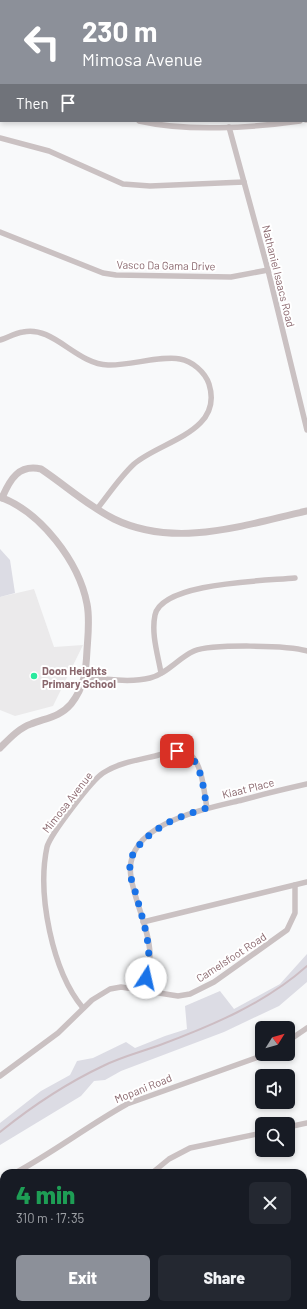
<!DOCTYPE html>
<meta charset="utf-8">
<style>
body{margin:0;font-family:Barlow,sans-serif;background:#242831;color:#f1f3f6;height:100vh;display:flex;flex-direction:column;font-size:15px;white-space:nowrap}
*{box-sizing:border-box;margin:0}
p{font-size:13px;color:#9ea1a6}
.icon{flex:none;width:22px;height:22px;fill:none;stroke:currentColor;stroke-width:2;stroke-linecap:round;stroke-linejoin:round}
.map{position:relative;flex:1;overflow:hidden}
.details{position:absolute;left:0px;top:1169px;width:307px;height:140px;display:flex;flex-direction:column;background:#171b24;border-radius:12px 12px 0 0;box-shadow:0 2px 6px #0003}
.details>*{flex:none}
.banner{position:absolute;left:0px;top:0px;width:307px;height:122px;box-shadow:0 2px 6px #0003;background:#8c9099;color:#fff;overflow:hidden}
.needle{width:26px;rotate:53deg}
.tools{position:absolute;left:255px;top:1021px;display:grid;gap:8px}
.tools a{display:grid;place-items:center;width:40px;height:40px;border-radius:6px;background:#171b24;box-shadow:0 2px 6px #0003;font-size:20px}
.pin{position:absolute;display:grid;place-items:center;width:34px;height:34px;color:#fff;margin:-17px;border-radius:8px;box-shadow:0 2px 6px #0006}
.me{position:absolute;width:44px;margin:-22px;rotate:10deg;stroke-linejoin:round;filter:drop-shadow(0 0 3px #0008)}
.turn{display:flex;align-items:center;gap:14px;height:84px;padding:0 16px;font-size:18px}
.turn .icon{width:52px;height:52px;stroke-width:2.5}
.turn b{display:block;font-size:28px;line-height:34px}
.then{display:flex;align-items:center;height:38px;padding:0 16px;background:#0003;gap:8px;font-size:15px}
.round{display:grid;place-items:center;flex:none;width:42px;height:42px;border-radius:6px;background:#242831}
.overview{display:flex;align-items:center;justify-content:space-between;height:68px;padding:0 16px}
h1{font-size:24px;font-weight:800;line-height:30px;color:#1e9e55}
.button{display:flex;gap:8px;margin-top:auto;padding:8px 16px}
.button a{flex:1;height:46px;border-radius:6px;background:#8c9099;color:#fff;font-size:16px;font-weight:800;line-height:46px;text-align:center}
.button a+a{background:#242831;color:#f1f3f6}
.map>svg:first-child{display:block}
.built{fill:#ebeaeb}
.green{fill:#dcdce4}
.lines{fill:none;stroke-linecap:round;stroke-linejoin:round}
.stream{stroke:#cdbdc3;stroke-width:2}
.minor{stroke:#cac1c2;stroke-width:5.5}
.tertiary{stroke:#cac1c2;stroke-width:7}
.route{stroke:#1a73e8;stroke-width:7;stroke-dasharray:0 12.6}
.poi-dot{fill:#28ea9e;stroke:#fff;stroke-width:1.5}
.labels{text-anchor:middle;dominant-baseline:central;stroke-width:4;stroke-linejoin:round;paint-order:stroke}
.street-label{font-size:11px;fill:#8a686e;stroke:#fff}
.poi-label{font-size:11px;font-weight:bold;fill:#8a686e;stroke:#fff;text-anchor:start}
</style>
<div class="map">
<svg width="307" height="1309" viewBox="0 0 307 1309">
<rect width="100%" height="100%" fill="#f8f9fa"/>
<path class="built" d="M34 589 54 647 83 645 53 706 15 716 0 710V597Z"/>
<g class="green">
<path d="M0 549 10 560 15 593 0 597Z"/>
<path d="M307 954V982L279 1006 224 1032 121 1071 105 1080 94 1081 81 1096 0 1145V1123L41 1091 70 1075 77 1061 93 1058 126 1042 135 1048 165 1036 187 1029 185 1006 220 991 234 1009 280 984Z"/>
</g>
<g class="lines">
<g class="stream">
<path d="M0 45 1 46"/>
<path d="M306 83H307"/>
<path d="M0 1132C31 1107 67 1083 103 1066 121 1057 141 1052 160 1045 211 1026 266 1003 307 966"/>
</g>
<g class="minor">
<path d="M35 0V1"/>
<path d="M134 0V1"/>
<path d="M283 0H288"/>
<path d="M0 74H1"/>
<path d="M306 120H307"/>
<path d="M139 121C187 132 251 128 300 121"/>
<path d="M229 127 268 270 307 430"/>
<path d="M0 138 49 151 123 184 150 186 244 182"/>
<path d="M0 232 103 273 116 275 231 277 268 270"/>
<path d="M0 340C7 338 15 333 23 332 53 325 76 364 108 365 128 366 163 355 180 359 192 361 205 372 209 384 224 432 161 441 134 464 120 477 109 494 97 509"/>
<path d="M161 673C158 655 151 634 155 615 162 582 266 581 295 578"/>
<path d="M85 677C105 679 130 683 150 678 167 674 178 658 194 651 211 644 289 645 307 651"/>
<path d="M143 922 307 882"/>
<path d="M143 990C146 978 150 966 150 954 149 928 135 903 131 877 122 824 205 809 242 800 264 794 285 789 307 784"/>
<path d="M83 1008C52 971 37 894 47 847 50 835 92 780 103 773 118 763 137 760 155 756 166 753 182 746 192 756 203 768 204 793 207 808"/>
<path d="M288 1041 307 1028"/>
<path d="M0 1076 58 1033 92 1000 110 989 121 987 178 996 190 994 214 982 287 930 295 913V885"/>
<path d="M288 1127 307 1123"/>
<path d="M15 1173C54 1152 89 1125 127 1104L267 1054"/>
<path d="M152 1173 169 1159 190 1148 262 1133"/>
<path d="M0 1181 4 1179"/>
<path d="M303 1195 307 1194"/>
<path d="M185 1309 187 1305"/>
</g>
<g class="tertiary">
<path d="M0 497C41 512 79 562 87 604 90 619 88 635 87 650 86 671 85 686 71 704 60 717 46 718 31 724 19 728 9 739 0 748"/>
<path d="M2 498C10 479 19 464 41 469 65 485 88 506 114 519 176 549 244 525 307 511"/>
</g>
</g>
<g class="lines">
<path class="route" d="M146 978C154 949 143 922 136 894 133 885 129 875 130 865 130 855 139 845 145 839 163 822 184 815 207 808 203 789 202 752 177 751"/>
</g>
<circle class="poi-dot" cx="34" cy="676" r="4"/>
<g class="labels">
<g class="street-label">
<text transform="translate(166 265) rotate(1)">Vasco Da Gama Drive</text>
<text transform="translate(279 276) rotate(76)">Nathaniel Isaacs Road</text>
<text transform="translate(248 788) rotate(-14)">Kiaat Place</text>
<text transform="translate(67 802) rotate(-52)">Mimosa Avenue</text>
<text transform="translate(231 957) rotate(-33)">Camelsfoot Road</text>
<text transform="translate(143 1088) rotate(-22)">Mopani Road</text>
</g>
<g class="poi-label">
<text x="42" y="670">Doon Heights<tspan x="42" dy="13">Primary School</tspan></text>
</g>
</g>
</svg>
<div class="tools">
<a><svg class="needle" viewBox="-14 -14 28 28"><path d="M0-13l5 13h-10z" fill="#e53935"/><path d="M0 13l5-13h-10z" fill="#9ea1a6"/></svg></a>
<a><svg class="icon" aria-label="sound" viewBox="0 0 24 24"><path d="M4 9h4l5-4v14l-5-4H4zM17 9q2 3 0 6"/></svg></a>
<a><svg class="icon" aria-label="search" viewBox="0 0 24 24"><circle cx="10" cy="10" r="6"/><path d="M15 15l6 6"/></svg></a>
</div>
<div class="pin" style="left:177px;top:751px;background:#d93025"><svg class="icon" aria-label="arrive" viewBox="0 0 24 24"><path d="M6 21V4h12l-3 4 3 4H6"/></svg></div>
<svg class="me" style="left:146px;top:978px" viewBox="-20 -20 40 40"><circle r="19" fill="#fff"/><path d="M0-13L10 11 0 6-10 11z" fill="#1a73e8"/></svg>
<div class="banner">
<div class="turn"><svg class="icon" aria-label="left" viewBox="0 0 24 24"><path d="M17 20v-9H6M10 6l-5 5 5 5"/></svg><div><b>230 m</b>Mimosa Avenue</div></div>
<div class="then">Then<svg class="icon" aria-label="arrive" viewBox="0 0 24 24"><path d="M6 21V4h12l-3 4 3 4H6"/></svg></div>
</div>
<section class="details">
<div class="overview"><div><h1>4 min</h1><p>310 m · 17:35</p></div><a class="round"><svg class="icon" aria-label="close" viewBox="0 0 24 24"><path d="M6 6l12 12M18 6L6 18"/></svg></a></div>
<div class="button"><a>Exit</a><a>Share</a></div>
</section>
</div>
